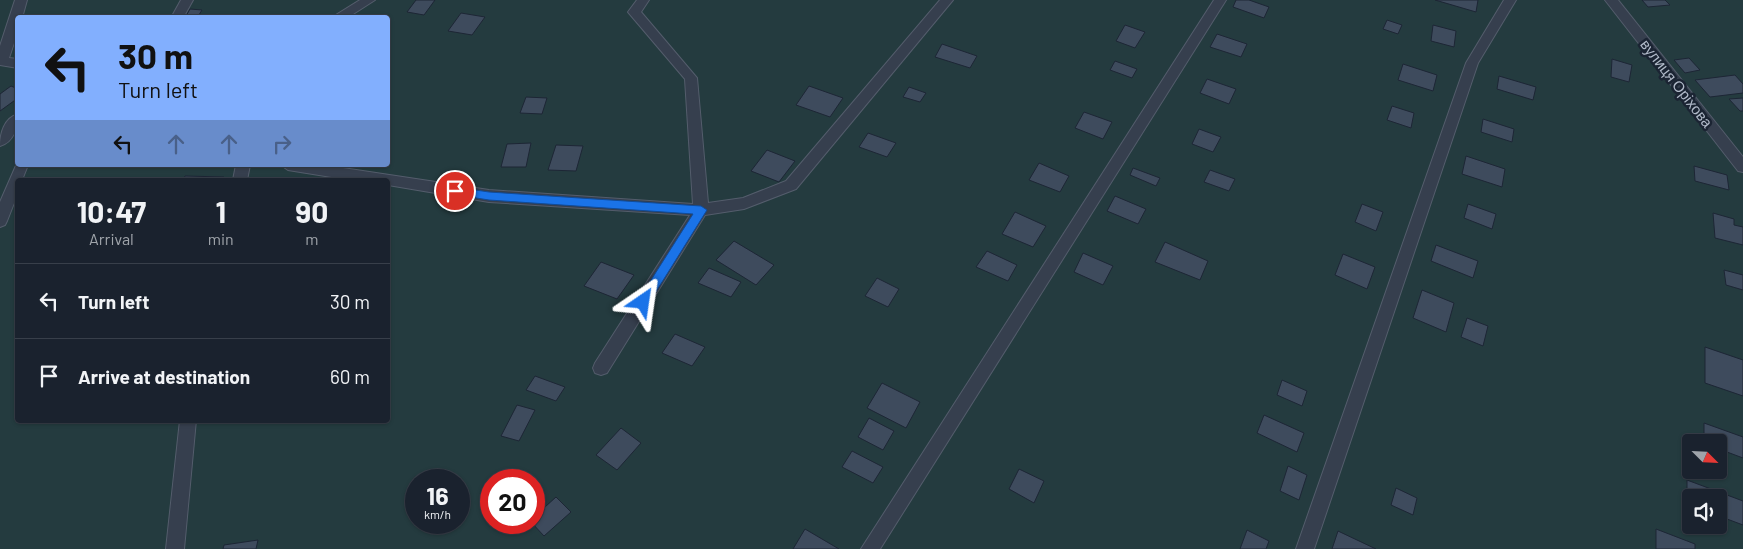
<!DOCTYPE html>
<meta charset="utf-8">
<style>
body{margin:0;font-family:Barlow,sans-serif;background:#272f3a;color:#f1f3f6;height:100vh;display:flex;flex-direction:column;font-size:19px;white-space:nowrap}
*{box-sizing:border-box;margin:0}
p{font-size:16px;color:#9fa4aa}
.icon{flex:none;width:28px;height:28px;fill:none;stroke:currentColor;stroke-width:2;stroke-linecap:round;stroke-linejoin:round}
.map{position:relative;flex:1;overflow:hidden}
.sheet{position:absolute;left:15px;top:178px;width:375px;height:245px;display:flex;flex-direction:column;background:#1a222e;border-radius:5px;box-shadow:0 1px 4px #0004,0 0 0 1px #383f4a}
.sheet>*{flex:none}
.hud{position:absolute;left:15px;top:15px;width:375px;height:152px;border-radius:5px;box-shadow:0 1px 4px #0004,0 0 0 1px #383f4a;background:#82affe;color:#111;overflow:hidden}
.needle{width:32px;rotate:114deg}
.buttons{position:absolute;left:1682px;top:434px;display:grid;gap:10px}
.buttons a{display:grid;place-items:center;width:45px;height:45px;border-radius:5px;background:#1a222e;box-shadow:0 1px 4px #0004,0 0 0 1px #383f4a;font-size:25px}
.speed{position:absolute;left:405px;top:469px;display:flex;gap:10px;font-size:25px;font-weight:700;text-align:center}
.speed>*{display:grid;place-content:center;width:65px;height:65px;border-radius:50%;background:#1a222e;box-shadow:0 1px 4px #0004,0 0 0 1px #383f4a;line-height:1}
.speed small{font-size:12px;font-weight:400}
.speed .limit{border:8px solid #d22;background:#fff;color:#111}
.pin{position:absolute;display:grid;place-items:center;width:42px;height:42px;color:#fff;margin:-21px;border:2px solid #fff;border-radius:50%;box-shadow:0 1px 5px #0007}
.me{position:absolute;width:55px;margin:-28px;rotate:32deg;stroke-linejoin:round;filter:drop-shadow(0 0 4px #0008)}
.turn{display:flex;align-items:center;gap:18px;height:105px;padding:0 20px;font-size:22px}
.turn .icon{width:65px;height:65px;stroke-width:2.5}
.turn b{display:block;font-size:35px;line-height:42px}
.lanes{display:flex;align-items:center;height:48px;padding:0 20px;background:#0003;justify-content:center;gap:25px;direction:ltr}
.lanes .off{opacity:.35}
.eta{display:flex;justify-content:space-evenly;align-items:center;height:85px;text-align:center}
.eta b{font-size:30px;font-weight:700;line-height:35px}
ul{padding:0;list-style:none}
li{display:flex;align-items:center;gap:15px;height:75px;padding:0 20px;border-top:1px solid #383f4a}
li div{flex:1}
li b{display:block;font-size:19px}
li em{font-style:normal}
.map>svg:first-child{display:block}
.green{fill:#243b3f;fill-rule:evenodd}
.building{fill:#3e4b5d;stroke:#1d2635}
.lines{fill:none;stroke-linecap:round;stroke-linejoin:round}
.lane-casing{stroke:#545d6c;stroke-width:2}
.lane{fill:#363f4e;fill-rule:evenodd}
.route{fill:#1a73e8;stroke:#114b97}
.labels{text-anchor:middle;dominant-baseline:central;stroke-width:5;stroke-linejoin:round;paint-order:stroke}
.street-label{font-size:15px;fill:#b1bac9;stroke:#1b2433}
</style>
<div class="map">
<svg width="1743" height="549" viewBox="0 0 1743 549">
<rect width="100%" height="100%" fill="#222d3e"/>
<path class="green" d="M0 0H1743V549H0ZM18 18H388V165H18ZM18 180H388V420H18ZM1691 442H1719V470H1691ZM416 480H459V522H416ZM491 480H534V522H491ZM1691 498H1719V525H1691Z"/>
<g class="building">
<path d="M416 0H435L424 15 407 12Z"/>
<path d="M1236 0H1249L1269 7 1264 18 1233 7Z"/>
<path d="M1435 0H1478L1476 12Z"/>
<path d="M1642 0H1665L1670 5 1648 7Z"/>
<path d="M190 9 202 10 197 18H185Z"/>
<path d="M461 13 485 17 472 35 448 31Z"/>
<path d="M1387 20 1402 25 1398 34 1383 29Z"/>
<path d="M1125 25 1145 32 1135 48 1116 41Z"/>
<path d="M1433 25 1456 31 1454 47 1431 41Z"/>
<path d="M1217 34 1247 44 1241 57 1210 47Z"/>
<path d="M942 44 977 56 970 68 935 57Z"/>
<path d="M1689 58 1700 70 1685 73 1674 60Z"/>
<path d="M1612 59 1632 65 1629 82 1611 77Z"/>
<path d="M1115 61 1137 69 1132 78 1110 70Z"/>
<path d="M1403 64 1437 75 1433 91 1398 80Z"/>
<path d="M1735 75 1743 84V93L1710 97 1695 80Z"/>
<path d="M1499 76 1536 87 1533 100 1497 89Z"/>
<path d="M1207 79 1236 89 1229 104 1200 93Z"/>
<path d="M11 86 18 89V98L0 111V94Z"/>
<path d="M809 86 843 98 830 117 796 105Z"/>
<path d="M909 87 926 93 920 102 903 97Z"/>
<path d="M526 97 547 98 542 114 520 113Z"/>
<path d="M1743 98V111H1740L1729 99Z"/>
<path d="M1392 106 1414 113 1411 128 1387 120Z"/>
<path d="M1084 112 1112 122 1103 139 1075 128Z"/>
<path d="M1483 119 1514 129 1512 142 1481 132Z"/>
<path d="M1199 129 1221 137 1213 152 1192 144Z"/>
<path d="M868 133 896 143 887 157 859 147Z"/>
<path d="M531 143 526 167H501L507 144Z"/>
<path d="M556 145 583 146 576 171 548 170Z"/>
<path d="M767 150 795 161 779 182 751 171Z"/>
<path d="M1466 156 1505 169 1502 187 1462 174Z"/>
<path d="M1039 163 1069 176 1060 192 1029 180Z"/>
<path d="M1694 166 1727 175 1729 190 1695 181Z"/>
<path d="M1133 168 1160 178 1156 186 1130 175Z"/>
<path d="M1210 170 1235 179 1229 191 1204 182Z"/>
<path d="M185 176 224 177 223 180H183Z"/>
<path d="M1115 196 1146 209 1138 224 1107 211Z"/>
<path d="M1362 204 1383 212 1376 231 1355 222Z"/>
<path d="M1468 204 1496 214 1492 229 1464 218Z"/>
<path d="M1015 212 1046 226 1033 247 1002 234Z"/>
<path d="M1713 213 1734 219V225L1743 227V245L1715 238Z"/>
<path d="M734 241 774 265 756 285 716 260Z"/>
<path d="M1165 242 1208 261 1200 280 1155 262Z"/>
<path d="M1436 245 1478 261 1473 278 1431 261Z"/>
<path d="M987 251 1017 265 1008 281 976 267Z"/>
<path d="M1083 253 1113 266 1103 285 1074 272Z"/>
<path d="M1343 254 1375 267 1367 289 1335 275Z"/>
<path d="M601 262 634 275 617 299 584 286Z"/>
<path d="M709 268 741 282 731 297 698 283Z"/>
<path d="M1724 270 1743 275V290L1726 285Z"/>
<path d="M877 278 899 289 888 307 865 296Z"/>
<path d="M1422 290 1454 303 1446 332 1413 318Z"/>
<path d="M1467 318 1488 326 1483 346 1461 337Z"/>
<path d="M675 334 705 347 692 366 662 353Z"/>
<path d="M1705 347 1743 360V396L1705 383Z"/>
<path d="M535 376 565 387 556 401 526 390Z"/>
<path d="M1282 380 1307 391 1302 406 1277 395Z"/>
<path d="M882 383 920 402 906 428 867 408Z"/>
<path d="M517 405 535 410 519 441 501 436Z"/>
<path d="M1264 415 1304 433 1297 452 1257 433Z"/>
<path d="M869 418 894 431 883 450 858 437Z"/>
<path d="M1704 423 1743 437V458L1719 449V442H1704Z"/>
<path d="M621 428 641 443 617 470 596 455Z"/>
<path d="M852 451 883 467 873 483 842 467Z"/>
<path d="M1288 466 1307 475 1299 500 1280 491Z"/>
<path d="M1019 469 1044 481 1034 503 1009 489Z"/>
<path d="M1687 480 1743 501V525L1719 516V498H1691V505L1687 504Z"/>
<path d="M1396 488 1417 498 1413 515 1391 505Z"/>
<path d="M556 497 571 512 544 536 531 522H534V517Z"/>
<path d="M805 529 839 549H793Z"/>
<path d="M1656 529 1695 544V549H1656Z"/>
<path d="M1247 530 1269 541 1266 549H1240Z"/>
<path d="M1338 531 1376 549H1332Z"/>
<path d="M258 540 256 549H223L224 545Z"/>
</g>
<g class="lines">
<g class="lane-casing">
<g id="lane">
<path d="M15 0H27L22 18H18V31L9 58 18 59V68L0 65V46Z"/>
<path d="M181 0H193L183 18H171Z"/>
<path d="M360 0H375L347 18H331Z"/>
<path d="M637 0H649L641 12 697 78 708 203 743 198 786 181 940 0H953L796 189 744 209 705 215 607 373 601 375 595 373 593 368 595 363 690 215 489 202 388 185V180H350L288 170 281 165H323L489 190 693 204 685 79 628 12Z"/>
<path d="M1214 0H1226L880 549H861Z"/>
<path d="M1504 0H1516L1478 63 1314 549H1296L1466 63Z"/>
<path d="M1605 0H1618L1743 157V172L1738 171Z"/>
<path d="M18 114C18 127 14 142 0 146 0 134 4 118 18 114Z"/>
<path d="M18 161V165H28L22 180H18V193L7 221 5 225 0 227V202Z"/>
<path d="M236 165H250L247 180H233Z"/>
<path d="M180 420H196L184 549H166Z"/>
</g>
</g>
<use href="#lane" class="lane"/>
</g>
<path class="route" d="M455 187 489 192 701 206 707 210 647 306H639V299L693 214 489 200 451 194V188Z"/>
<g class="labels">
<g class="street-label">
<text transform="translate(1677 83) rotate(52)">вулиця Оріхова</text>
</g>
</g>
</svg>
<div class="buttons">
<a><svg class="needle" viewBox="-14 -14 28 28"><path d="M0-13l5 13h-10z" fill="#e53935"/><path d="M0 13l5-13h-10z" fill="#9fa4aa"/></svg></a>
<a><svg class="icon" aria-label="sound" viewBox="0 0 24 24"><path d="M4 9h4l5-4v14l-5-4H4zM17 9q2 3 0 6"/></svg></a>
</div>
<div class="speed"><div>16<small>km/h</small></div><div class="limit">20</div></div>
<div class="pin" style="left:455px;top:191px;background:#d93025"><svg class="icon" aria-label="arrive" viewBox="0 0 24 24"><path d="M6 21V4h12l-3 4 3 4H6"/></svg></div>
<svg class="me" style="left:643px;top:302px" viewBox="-20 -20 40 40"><path d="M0-17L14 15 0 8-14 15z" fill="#1a73e8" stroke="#fff" stroke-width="4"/></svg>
<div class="hud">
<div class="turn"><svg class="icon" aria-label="left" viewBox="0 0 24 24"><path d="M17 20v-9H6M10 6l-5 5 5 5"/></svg><div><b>30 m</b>Turn left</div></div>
<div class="lanes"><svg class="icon" aria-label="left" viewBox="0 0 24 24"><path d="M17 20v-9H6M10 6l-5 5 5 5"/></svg><svg class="icon off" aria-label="ahead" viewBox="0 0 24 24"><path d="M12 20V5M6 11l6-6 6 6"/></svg><svg class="icon off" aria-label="ahead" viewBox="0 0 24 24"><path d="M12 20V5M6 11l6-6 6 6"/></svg><svg class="icon off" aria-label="right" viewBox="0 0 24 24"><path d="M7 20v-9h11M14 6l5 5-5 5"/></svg></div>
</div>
<section class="sheet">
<div class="eta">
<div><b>10:47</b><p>Arrival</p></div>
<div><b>1</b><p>min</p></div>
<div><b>90</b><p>m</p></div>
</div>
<ul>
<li><svg class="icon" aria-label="left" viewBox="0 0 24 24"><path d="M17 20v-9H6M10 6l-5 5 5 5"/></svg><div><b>Turn left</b></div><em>30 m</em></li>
<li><svg class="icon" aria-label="arrive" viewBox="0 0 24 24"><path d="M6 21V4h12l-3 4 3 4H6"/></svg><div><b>Arrive at destination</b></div><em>60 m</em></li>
</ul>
</section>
</div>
